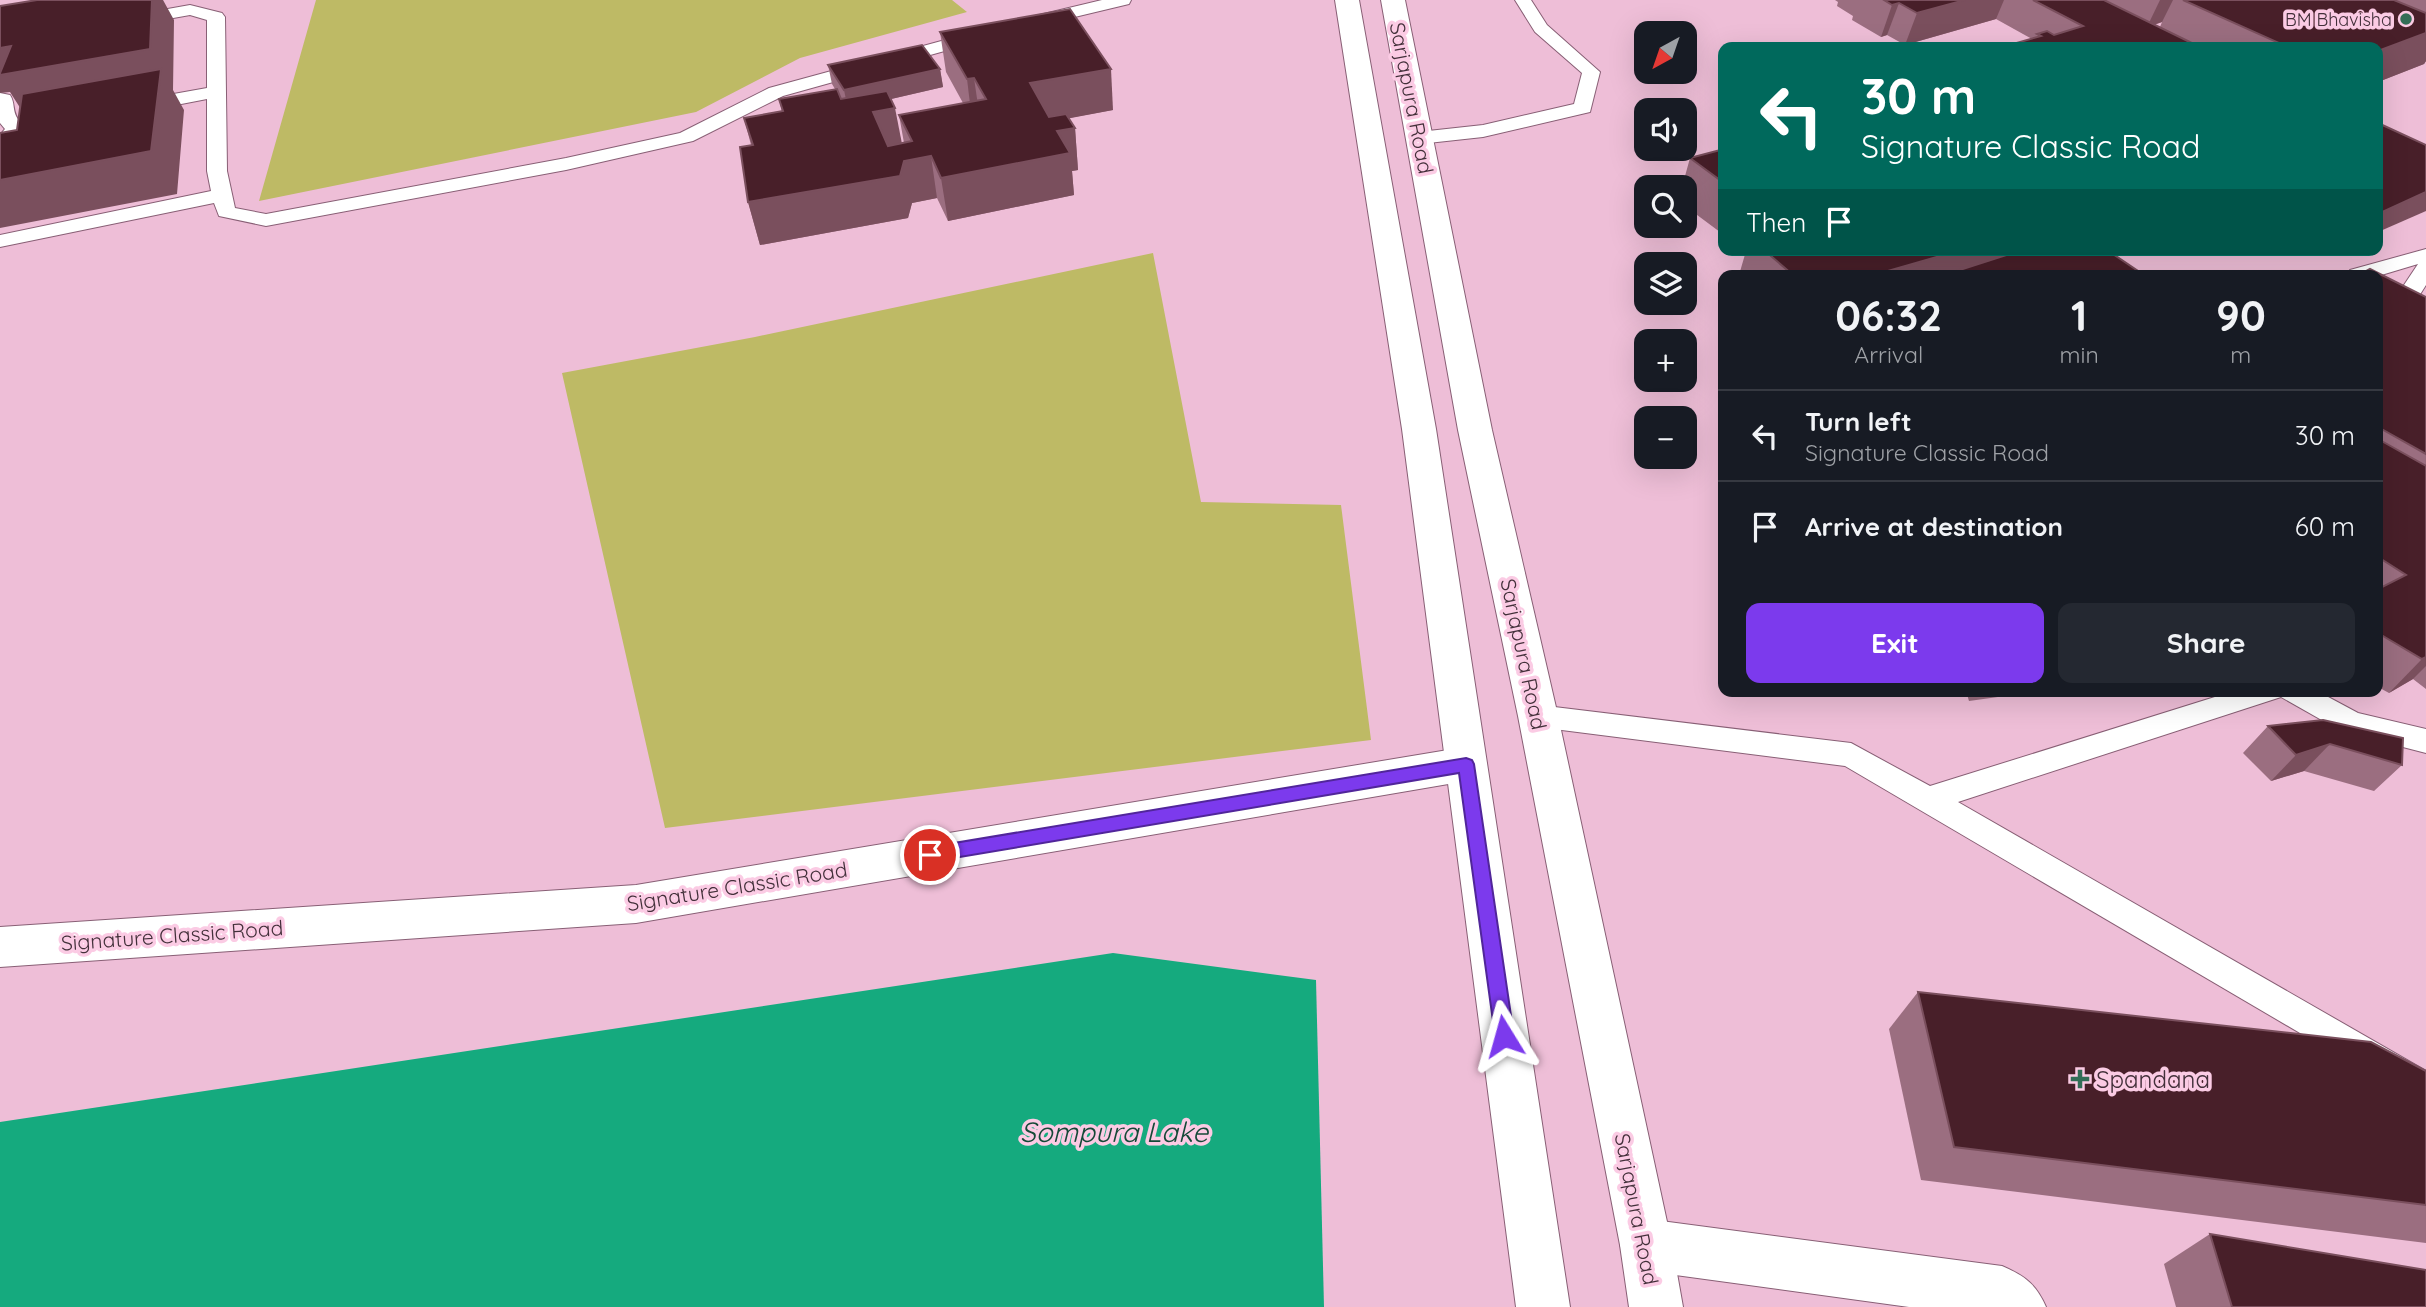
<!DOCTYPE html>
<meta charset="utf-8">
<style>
body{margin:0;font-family:Quicksand,sans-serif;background:#242831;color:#f1f3f6;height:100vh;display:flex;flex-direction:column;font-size:26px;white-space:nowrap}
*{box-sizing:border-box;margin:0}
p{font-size:23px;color:#9ea1a6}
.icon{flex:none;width:38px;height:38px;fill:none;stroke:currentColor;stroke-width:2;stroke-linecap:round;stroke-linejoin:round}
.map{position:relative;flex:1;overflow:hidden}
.details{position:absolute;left:1718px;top:270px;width:665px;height:427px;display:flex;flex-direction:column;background:#171b24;border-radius:14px;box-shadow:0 7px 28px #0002}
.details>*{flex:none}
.top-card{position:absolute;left:1718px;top:42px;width:665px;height:214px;border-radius:14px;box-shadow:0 7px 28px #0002;background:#00695c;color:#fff;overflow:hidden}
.needle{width:46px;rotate:220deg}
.tools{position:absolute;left:1634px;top:21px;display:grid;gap:14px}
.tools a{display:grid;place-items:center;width:63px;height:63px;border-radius:14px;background:#171b24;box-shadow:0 7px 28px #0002;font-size:35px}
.pin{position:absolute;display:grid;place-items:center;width:60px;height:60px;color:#fff;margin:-30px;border:4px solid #fff;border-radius:50%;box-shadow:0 2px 7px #0007}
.me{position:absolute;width:77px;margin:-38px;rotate:352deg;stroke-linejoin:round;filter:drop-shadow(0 0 5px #0008)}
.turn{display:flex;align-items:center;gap:24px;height:147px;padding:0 28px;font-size:32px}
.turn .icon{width:91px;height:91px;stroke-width:2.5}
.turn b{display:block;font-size:49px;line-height:60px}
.then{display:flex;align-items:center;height:66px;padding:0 28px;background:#0003;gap:14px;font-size:26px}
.eta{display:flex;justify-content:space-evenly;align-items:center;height:119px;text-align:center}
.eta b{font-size:42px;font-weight:700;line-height:49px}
.cta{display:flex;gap:14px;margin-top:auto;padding:14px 28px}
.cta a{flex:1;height:80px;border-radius:14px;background:#7c3aed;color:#fff;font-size:28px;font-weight:700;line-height:80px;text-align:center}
.cta a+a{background:#242831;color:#f1f3f6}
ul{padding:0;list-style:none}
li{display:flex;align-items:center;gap:21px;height:91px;padding:0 28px;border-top:2px solid #363941}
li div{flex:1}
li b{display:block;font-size:26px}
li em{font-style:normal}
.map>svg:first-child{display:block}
.green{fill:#beba65}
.water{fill:#15aa7e}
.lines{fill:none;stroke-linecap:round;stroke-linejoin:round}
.service-casing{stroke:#885f75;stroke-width:2}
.minor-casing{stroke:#885f75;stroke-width:2}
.primary-casing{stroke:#885f75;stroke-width:2}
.service{fill:#fff;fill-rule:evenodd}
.minor{fill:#fff;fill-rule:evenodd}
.primary{fill:#fff;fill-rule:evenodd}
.wall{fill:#9b6e80;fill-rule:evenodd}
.shaded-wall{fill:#7a4f5d}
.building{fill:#481f29;stroke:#7a4f5d;stroke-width:2}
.route{fill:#7c3aed;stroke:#51269a;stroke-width:2}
.poi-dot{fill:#336e57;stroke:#fbcbe4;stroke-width:2.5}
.labels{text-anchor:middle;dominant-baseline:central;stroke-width:7;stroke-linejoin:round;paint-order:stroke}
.far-poi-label{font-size:18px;fill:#43303a;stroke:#fbcbe4;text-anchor:end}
.street-label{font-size:21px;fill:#43303a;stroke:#fbcbe4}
.near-poi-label{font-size:24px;fill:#43303a;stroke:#fbcbe4;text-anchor:start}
.near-water-label{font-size:28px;font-style:italic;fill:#144937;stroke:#fbcbe4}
</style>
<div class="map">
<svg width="2426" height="1307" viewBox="0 0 2426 1307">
<rect width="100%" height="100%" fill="#eebed7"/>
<g class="green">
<path d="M316 0H952L967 12 800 58 696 112 259 201Z"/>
<path d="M1153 253 1201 502 1341 505 1371 740 665 828 562 373 755 337Z"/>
</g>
<path class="water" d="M1113 953 1316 980 1324 1307H0V1122Z"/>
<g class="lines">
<g class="service-casing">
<g id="service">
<path d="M1102 0H1131L1129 4 1037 26 1028 21 1031 17Z"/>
<path d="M1515 0H1531L1547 25 1600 72 1590 112 1483 137 1419 144 1412 142 1409 138 1412 134 1419 132 1483 125 1574 104 1582 73 1535 32Z"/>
<path d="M190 5 222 13 225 17 227 171 235 208 266 214 566 158 680 133 769 88 978 31 987 36 984 40 783 96 693 141 566 170 266 226 219 216 214 203 0 247V235L211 191 207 171V99L140 112 131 106 140 100 207 88V20L190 15 134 25 125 20 134 15Z"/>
<path d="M0 93 10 95C16 104 11 111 20 122L55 115 64 121 62 125 21 133 7 152 0 154V135L5 129 0 123Z"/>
<path d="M2426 249V285L2414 304 2426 310V325L2393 311 2390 306 2418 264 2378 276 2347 275 2350 270Z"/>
<path d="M2234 691H2317L2358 713 2426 729V753L2341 731 2281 697 1958 802 2426 1071V1107L1845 766 1538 727 1528 724 1523 716 1528 708 1538 705 1851 743 1930 786Z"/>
</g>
</g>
<g class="minor-casing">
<g id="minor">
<path d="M1466 747 1481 752 1487 764 1481 776 1466 781 636 923 0 967V927L636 885Z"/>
<path d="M1646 1219 2002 1266C2025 1276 2036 1284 2046 1307H1909L1646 1271 1628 1263 1620 1245 1628 1227Z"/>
</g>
</g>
<g class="primary-casing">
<g id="primary">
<path d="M1335 0H1359L1436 429 1570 1307H1516L1402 429Z"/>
<path d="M1381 0H1405L1492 430 1558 716 1672 1245 1683 1307H1629L1620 1245 1518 716 1458 430Z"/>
</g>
</g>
<use href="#service" class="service"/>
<use href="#minor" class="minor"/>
<use href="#primary" class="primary"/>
</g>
<g class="wall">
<path d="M1835 0H2426V61L2424 64 2378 82V47H1990L2006 46 2032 39 1996 19 1905 45 1887 35 1881 37 1852 20 1853 16 1837 6 1838 2ZM2162 22 2160 27 2154 25Z"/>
<path d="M940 32 1113 110 1069 118 1075 128 1078 170 1072 171 1074 195 948 221 937 198 912 203 908 218 760 245 748 202 751 145 744 118 782 112 779 99 835 89 832 84 828 65 940 69 943 87 891 99 901 143H904L899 115 963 103 946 72Z"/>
<path d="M1724 149V235L1685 206V187H1682L1690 158Z"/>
<path d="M1744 250H2107L2144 275H1739L1746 251Z"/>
<path d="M2378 275 2426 297V689L2413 679 2389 693 2378 687Z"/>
<path d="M1966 691H2041L1969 701Z"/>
<path d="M2268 726 2402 765 2374 791 2304 771 2271 781 2243 753Z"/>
<path d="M1918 992 2426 1071V1243L1921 1180 1889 1029Z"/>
<path d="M2210 1234 2426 1307H2176L2164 1264Z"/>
</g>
<g class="shaded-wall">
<path d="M152 0H163L174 20 173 90 184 110 177 194 0 228V180L26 117 10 92 0 93V48L11 46Z"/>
<path d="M1965 0H2004L1996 19 1905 45 1917 13Z"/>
<path d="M2160 0H2173L2162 22 2147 27Z"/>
<path d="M1899 3 1887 35 1881 37 1892 5Z"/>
<path d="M2426 33V61L2424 64 2378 82V51Z"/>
<path d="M940 69 943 87 848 109 844 90Z"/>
<path d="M1111 69 1113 110 1034 125 1030 83Z"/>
<path d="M974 78 980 119 972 120 967 79Z"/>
<path d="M895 108 903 149 881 154 873 112Z"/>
<path d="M1075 128 1078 170 1072 171 1074 195 948 221 941 178 1057 131Z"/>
<path d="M931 156 937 198 912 203 908 218 760 245 748 202 904 161Z"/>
<path d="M2426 192V211L2378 232V214Z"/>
<path d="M1961 250H2091L2006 275H1874Z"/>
<path d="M2426 657V666L2413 679 2389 693 2422 659Z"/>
<path d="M2330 744 2304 771 2271 781 2296 755Z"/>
</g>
<g class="building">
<path d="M37 0H152L150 49 0 75V73L11 46 0 48V6Z"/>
<path d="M1884 0H1965L1917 13 1899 3 1892 5Z"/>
<path d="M2033 0H2104L2200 47H1990L2001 44 2006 46 2041 36 2037 34 2047 31 2054 35 2083 26Z"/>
<path d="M2183 0H2394L2426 13V33L2378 51V47H2288Z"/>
<path d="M1070 9 1111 69 1030 83 1049 117 1066 114 1075 128 1057 131 1070 153 941 178 931 156 904 161 900 176 748 202 740 147 753 145 744 118 783 111 779 99 837 89 841 99 887 91 895 108 873 112 888 146 912 141 899 115 986 99 974 78 967 79 940 32Z"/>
<path d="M922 45 940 69 844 90 828 65Z"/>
<path d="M161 69 151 151 0 180V133L17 130 22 94Z"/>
<path d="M2378 123 2426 145V192L2378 214Z"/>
<path d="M1724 149V183L1690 158Z"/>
<path d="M1764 250H1961L1874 275H1793Z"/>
<path d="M2022 250H2107L2144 275H1944Z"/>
<path d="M2370 269 2426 297V454L2378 427V275H2359Z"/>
<path d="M2378 439 2426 466V657L2422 659 2378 633V589L2406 575 2378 557Z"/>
<path d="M2323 720 2403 738 2402 765 2330 744 2296 755 2268 726Z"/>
<path d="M1918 992 2371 1042 2426 1071V1205L1954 1147Z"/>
<path d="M2210 1234 2426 1270V1307H2232Z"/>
</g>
<path class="route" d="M1466 758 1472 760 1474 764 1514 1036 1511 1042 1504 1045 1498 1042 1495 1036 1459 773 930 862 924 860 922 855 924 849 930 847Z"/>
<g class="poi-dot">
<circle cx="2406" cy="19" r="7"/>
<path d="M2076.5 1068.5h7v7h7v7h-7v7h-7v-7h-7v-7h7z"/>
</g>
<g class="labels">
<g class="far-poi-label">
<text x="2392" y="19">BM Bhavisha</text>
</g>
<g class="street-label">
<text transform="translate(1412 98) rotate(79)">Sarjapura Road</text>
<text transform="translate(1524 654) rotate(78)">Sarjapura Road</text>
<text transform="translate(737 886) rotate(-9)">Signature Classic Road</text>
<text transform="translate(172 935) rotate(-4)">Signature Classic Road</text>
<text transform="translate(1637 1209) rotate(79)">Sarjapura Road</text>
</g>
<g class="near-poi-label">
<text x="2096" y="1079">Spandana</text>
</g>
<g class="near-water-label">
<text x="1114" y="1131">Sompura Lake</text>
</g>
</g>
</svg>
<div class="tools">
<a><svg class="needle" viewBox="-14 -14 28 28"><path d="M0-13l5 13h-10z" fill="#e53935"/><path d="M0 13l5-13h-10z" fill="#9ea1a6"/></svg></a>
<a><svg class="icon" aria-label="sound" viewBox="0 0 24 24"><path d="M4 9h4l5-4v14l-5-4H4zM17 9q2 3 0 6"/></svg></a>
<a><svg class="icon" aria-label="search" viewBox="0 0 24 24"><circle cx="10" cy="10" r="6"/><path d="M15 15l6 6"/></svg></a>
<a><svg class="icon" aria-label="layers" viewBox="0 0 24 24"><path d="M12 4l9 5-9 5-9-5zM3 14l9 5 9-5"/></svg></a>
<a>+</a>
<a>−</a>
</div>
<div class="pin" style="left:930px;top:855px;background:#d93025"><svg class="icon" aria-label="arrive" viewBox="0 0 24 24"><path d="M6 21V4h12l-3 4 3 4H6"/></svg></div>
<svg class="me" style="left:1504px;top:1036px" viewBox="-20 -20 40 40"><path d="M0-17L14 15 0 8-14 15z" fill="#7c3aed" stroke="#fff" stroke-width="4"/></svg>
<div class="top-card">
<div class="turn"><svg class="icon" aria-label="left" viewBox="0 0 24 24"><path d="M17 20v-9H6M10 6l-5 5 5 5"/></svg><div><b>30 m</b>Signature Classic Road</div></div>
<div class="then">Then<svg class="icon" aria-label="arrive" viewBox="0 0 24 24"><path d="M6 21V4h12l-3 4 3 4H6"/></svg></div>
</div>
<section class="details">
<div class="eta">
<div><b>06:32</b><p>Arrival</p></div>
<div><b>1</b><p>min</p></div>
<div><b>90</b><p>m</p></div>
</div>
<ul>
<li><svg class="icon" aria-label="left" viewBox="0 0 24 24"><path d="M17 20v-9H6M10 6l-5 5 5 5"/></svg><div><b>Turn left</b><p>Signature Classic Road</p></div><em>30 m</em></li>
<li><svg class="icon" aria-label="arrive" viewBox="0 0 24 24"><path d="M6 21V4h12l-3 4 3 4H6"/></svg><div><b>Arrive at destination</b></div><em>60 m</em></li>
</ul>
<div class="cta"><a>Exit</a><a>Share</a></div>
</section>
</div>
